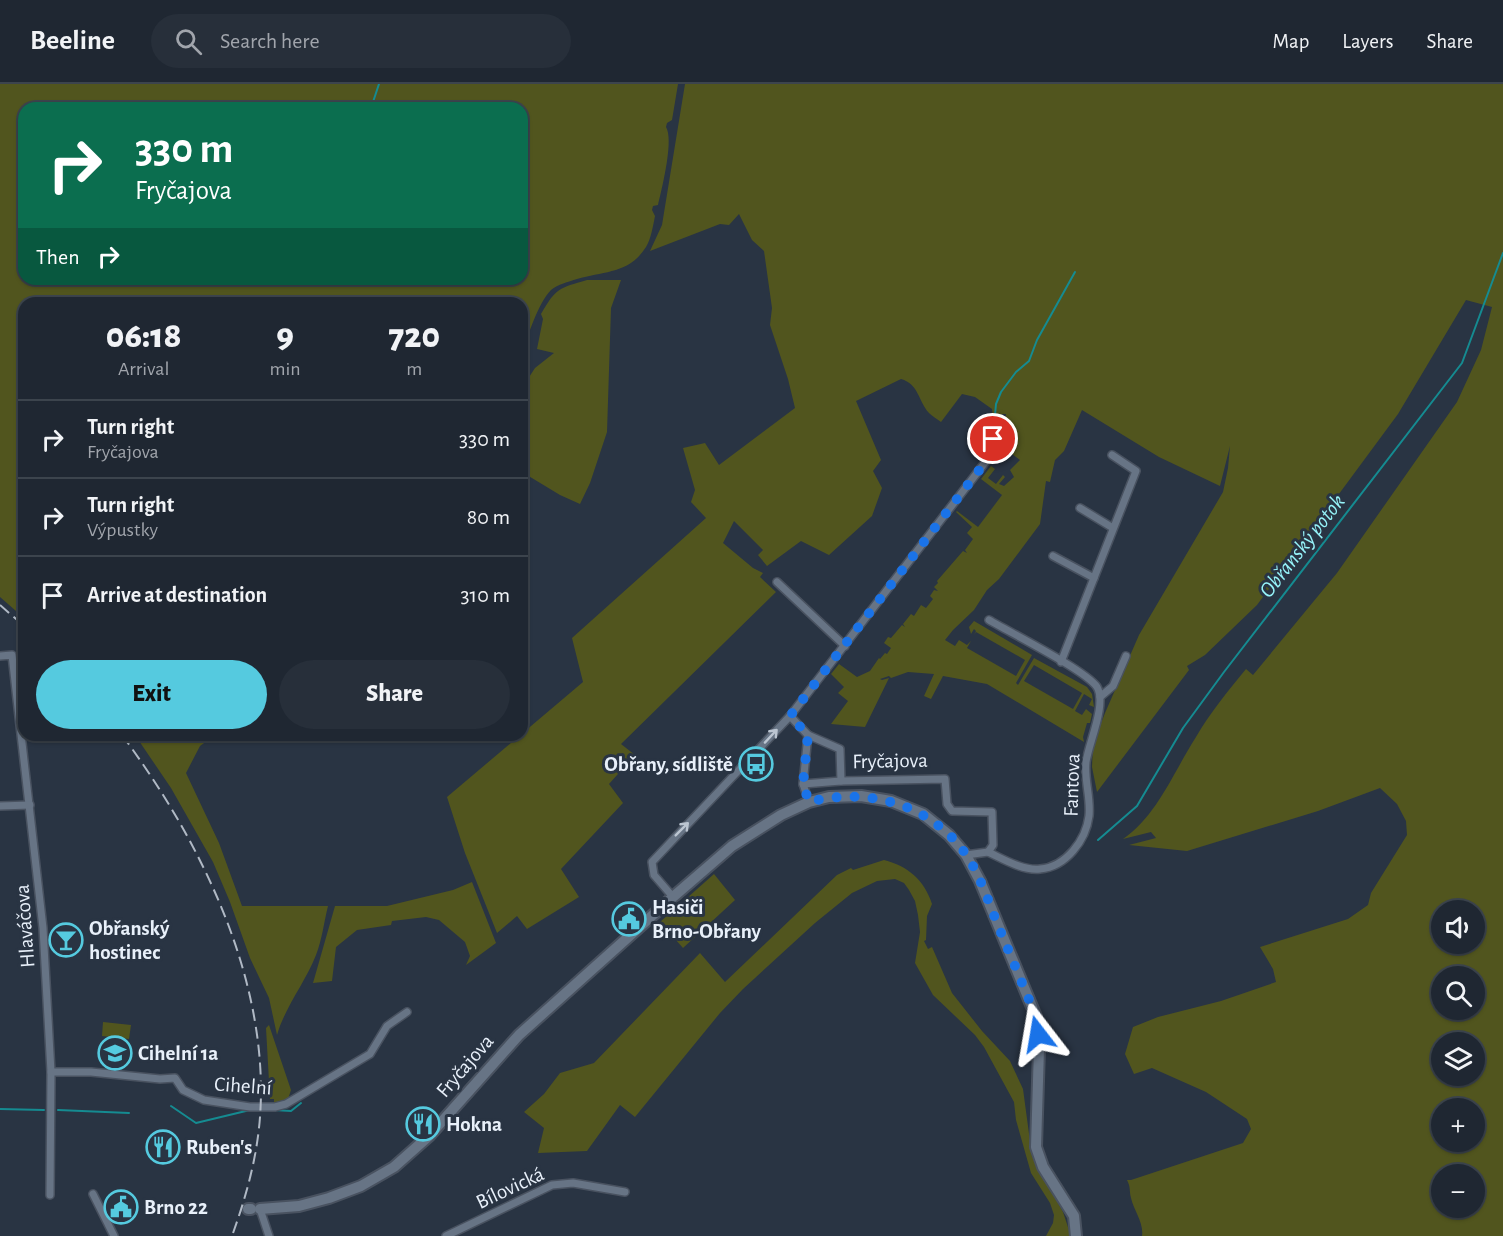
<!DOCTYPE html>
<meta charset="utf-8">
<style>
body{margin:0;font-family:"Alegreya Sans",sans-serif;background:#272f3a;color:#f1f3f6;height:100vh;display:flex;flex-direction:column;font-size:22px;white-space:nowrap}
*{box-sizing:border-box;margin:0}
p{font-size:20px;color:#a1a5ac}
.icon{flex:none;width:33px;height:33px;fill:none;stroke:currentColor;stroke-width:2;stroke-linecap:round;stroke-linejoin:round}
.map{position:relative;flex:1;overflow:hidden}
.panel{position:absolute;left:18px;top:213px;width:510px;height:444px;display:flex;flex-direction:column;background:#1f2732;border-radius:18px;box-shadow:0 2px 4px #0004,0 0 0 2px #3c444d}
.panel>*{flex:none}
.banner{position:absolute;left:18px;top:18px;width:510px;height:183px;border-radius:18px;box-shadow:0 2px 4px #0004,0 0 0 2px #3c444d;background:#0b6e4f;color:#fff;overflow:hidden}
.controls{position:absolute;left:1431px;top:816px;display:grid;gap:12px}
.controls a{display:grid;place-items:center;width:54px;height:54px;border-radius:50%;background:#1f2732;box-shadow:0 2px 4px #0004,0 0 0 2px #3c444d;font-size:30px}
.pin{position:absolute;display:grid;place-items:center;width:51px;height:51px;color:#fff;margin:-26px;border:3px solid #fff;border-radius:50%;box-shadow:0 2px 6px #0007}
.me{position:absolute;width:66px;margin:-33px;rotate:346deg;stroke-linejoin:round;filter:drop-shadow(0 0 4px #0008)}
.turn{display:flex;align-items:center;gap:21px;height:126px;padding:0 18px;font-size:27px}
.turn .icon{width:78px;height:78px;stroke-width:2.5}
.turn b{display:block;font-size:42px;line-height:51px}
.then{display:flex;align-items:center;height:57px;padding:0 18px;background:#0003;gap:12px;font-size:22px}
.eta{display:flex;justify-content:space-evenly;align-items:center;height:102px;text-align:center}
.eta b{font-size:36px;font-weight:800;line-height:42px}
.action{display:flex;gap:12px;margin-top:auto;padding:12px 18px}
.action a{flex:1;height:69px;border-radius:36px;background:#55cadf;color:#111;font-size:24px;font-weight:800;line-height:69px;text-align:center}
.action a+a{background:#272f3a;color:#f1f3f6}
ul{padding:0;list-style:none}
li{display:flex;align-items:center;gap:18px;height:78px;padding:0 18px;border-top:2px solid #3c444d}
li div{flex:1}
li b{display:block;font-size:22px}
li em{font-style:normal}
header{display:flex;align-items:center;gap:36px;box-sizing:border-box;height:84px;padding:0 30px;background:#1f2732;border-bottom:2px solid #3c444d}
header strong{font-size:28px}
nav{display:flex;gap:33px;margin-inline-start:auto;font-size:21px}
.search{width:420px;height:54px;background:#272f3a;display:flex;align-items:center;gap:15px;box-sizing:border-box;padding:0 21px;border-radius:33px;color:#a1a5ac;font-size:22px}
.map>svg:first-child{display:block}
.green{fill:#51551e;fill-rule:evenodd}
.lines{fill:none;stroke-linecap:round;stroke-linejoin:round}
.stream{stroke:#158b91;stroke-width:2}
.street-casing{stroke:#495260;stroke-width:10}
.secondary-casing{stroke:#495260;stroke-width:14}
.street{stroke:#677485;stroke-width:7}
.secondary{stroke:#677485;stroke-width:10}
.rail{stroke:#b0b9c5;stroke-width:2;stroke-dasharray:12 6;stroke-linecap:butt}
.oneway{stroke:#bbc5d1}
.route{stroke:#1a73e8;stroke-width:10;stroke-dasharray:0 18}
.labels{text-anchor:middle;dominant-baseline:central;stroke-width:6;stroke-linejoin:round;paint-order:stroke}
.street-label{font-size:21px;fill:#e8f0fa;stroke:#293443}
.poi-label{font-size:21px;font-weight:bold;fill:#e8f0fa;stroke:#293443;text-anchor:start}
.water-label{font-size:22px;font-style:italic;fill:#96f3f9;stroke:#293443}
</style>
<header>
<strong>Beeline</strong>
<div class="search"><svg class="icon" aria-label="search" viewBox="0 0 24 24"><circle cx="10" cy="10" r="6"/><path d="M15 15l6 6"/></svg>Search here</div>
<nav><a>Map</a><a>Layers</a><a>Share</a></nav>
</header>
<div class="map">
<svg width="1503" height="1152" viewBox="0 0 1503 1152">
<rect width="100%" height="100%" fill="#293443"/>
<g class="green">
<path d="M0 0H678L672 36 667 39 666 43C674 56 662 104 658 121L653 122 652 126 655 132C653 142 651 155 646 163 629 190 604 187 577 195 568 198 558 200 551 206 538 219 528 252 522 269V219H24V534L0 513ZM24 24H522V195H24Z"/>
<path d="M685 0H1503V1152H1142C1144 1139 1134 1127 1131 1114 1129 1106 1131 1104 1127 1096H1131L1243 1059 1251 1045 1247 1035 1206 1008 1152 984 1134 990 1125 970 1133 943 1158 933 1221 917 1276 898 1273 885 1260 863 1348 835 1368 821 1371 809 1407 751 1406 737 1397 720 1380 704 1318 727 1187 767 1129 761 1156 754 1151 748 1123 755C1157 732 1174 687 1196 653 1210 629 1228 607 1246 585L1253 591 1337 489 1457 318 1481 266 1492 223 1466 216 1398 330 1257 521 1205 571 1187 582 1189 586 1097 708 1092 683 1093 660 1105 629 1139 551 1223 408 1228 384 1230 362 1220 402 1159 373 1082 326 1064 367 1055 376 1050 398 1046 397 1040 440 999 495 987 506 974 526 953 546 945 556 955 562 959 556 967 561 971 557 967 564 1016 592 1025 576 976 548 974 551 976 547 974 545 971 550 969 543 974 537 1032 571 1016 599 1018 601 1034 574 1087 603 1092 610 1094 623 1089 621 1092 615 1084 610 1075 627 1082 631 1086 625 1092 630 1090 639H1087L1083 653 1084 658 987 600 943 592 931 615 924 612 934 590 908 588 891 594 889 592 880 595 882 596 889 594 865 643 831 640 848 617 838 609 844 603 831 590 839 580 857 593 870 587 879 574 880 575 885 569 887 570 891 564 884 559 888 553 891 554 902 541 905 543 903 540 911 530 914 532 921 521 926 524 933 515 930 512 934 506 938 507 934 503 938 499 937 497 963 467 967 469 965 466 973 455 967 449 972 443 956 428 957 427 978 443 1002 411 981 395 991 382 995 385 988 394 996 400 1003 391 1005 393 999 400 1004 402 1014 393 1010 386 1020 376 1001 362 1006 330H1002L994 342 992 325 975 313 962 310 941 338C937 335 932 332 929 329 918 317 919 300 901 295L856 317 881 376 873 387 882 404 872 432 829 471 801 457 767 482 758 471 763 466 734 437 723 459 753 484 763 489 760 493 776 508 621 660 635 671 609 700 623 719 561 785 579 813 527 845 517 832 497 849 465 769 447 713 583 598 572 554 706 434 691 418 695 406 683 364 705 359 719 381 795 324 788 295 770 241 772 224 764 167 752 156 739 130 729 141 720 140 650 167 662 141ZM1034 581 1082 609 1073 625 1024 597ZM1442 826H1474V860H1442ZM1442 892H1474V926H1442ZM1442 958H1474V992H1442ZM1442 1024H1474V1058H1442ZM1442 1090H1474V1124H1442Z"/>
<path d="M587 196H621L611 224 607 348 590 399 580 420 560 411 522 388V304L535 284 554 269 537 265 543 235 541 230C556 204 559 204 587 196Z"/>
<path d="M135 651H215L200 662 186 689 219 759 242 822H328C324 838 322 856 316 871 305 899 285 923 277 951L269 914 250 874 230 818 213 778 171 704Z"/>
<path d="M884 776C908 782 924 796 932 820L927 832 926 856 924 857 928 865 932 863 952 909 982 947 1010 977 1023 1005 1032 1072 1063 1128 1071 1152H1046L1053 1139 1054 1131 1050 1119 1031 1089 1016 1036 1014 1018 984 963 975 951 933 911 915 879 920 848 918 831 915 817 909 806 904 799 895 795 877 797 852 809 815 839 743 905 720 929 635 1033 620 1021 587 1067 538 1069 544 1044 524 1028 544 1010 560 989 594 979 700 869 725 898 837 791 851 784 853 786Z"/>
<path d="M714 790 735 816 683 864 660 838Z"/>
<path d="M472 798 496 859 466 881 470 872 465 858 439 836 426 833 392 837 391 841 357 846 336 863 332 897 313 899 335 822H387L453 806Z"/>
<path d="M103 938 131 941 129 955 102 952Z"/>
<path d="M269 941 291 1006 288 1015 274 1021V1015H270L266 944Z"/>
</g>
<g class="lines">
<g class="stream">
<path d="M371 24 379 0"/>
<path d="M995 331 996 320 1001 308 1016 288 1029 277 1037 256 1075 188"/>
<path d="M997 350 998 355"/>
<path d="M1098 756 1137 722 1183 644 1224 588 1462 279 1503 169"/>
<path d="M171 1022 196 1039 250 1026"/>
<path d="M0 1025 44 1026"/>
<path d="M58 1026 129 1029"/>
<path d="M274 1026 291 1027 301 1019"/>
</g>
<g class="street-casing">
<g id="street">
<path d="M1080 424 1113 444"/>
<path d="M1053 472 1094 494"/>
<path d="M777 498 845 562"/>
<path d="M0 572 12 571 43 844 51 988 50 1111"/>
<path d="M1061 578 1136 387 1112 371"/>
<path d="M1100 613 1113 602 1126 572"/>
<path d="M790 632 808 651 803 700 809 718"/>
<path d="M808 651 840 665 841 697"/>
<path d="M803 700 841 697 945 695 947 720 952 727 992 728 993 761 988 768 966 771"/>
<path d="M0 722 30 721"/>
<path d="M988 768C1003 775 1023 787 1040 785 1066 783 1086 756 1089 732 1091 714 1084 696 1086 678 1089 658 1107 620 1097 603 1085 586 1011 549 989 536"/>
<path d="M673 813 654 791 652 778 790 632 990 372V363L993 355"/>
<path d="M51 988H91L160 995 175 994 183 1006 204 1016 250 1023H275L286 1020 370 970 387 942 407 928"/>
<path d="M93 1110 114 1152"/>
<path d="M260 1125 269 1152"/>
<path d="M446 1152 552 1101 573 1099 625 1108"/>
</g>
</g>
<g class="secondary-casing">
<g id="secondary">
<path d="M248 1125H251"/>
<path d="M260 1125 299 1122 329 1114 361 1102 394 1083 429 1052 519 951 673 813 732 762 781 731 809 718 829 713 861 712 891 717 923 730 949 751 966 771 980 797 1037 935 1039 964 1036 1063 1043 1083 1074 1132 1076 1152"/>
</g>
</g>
<use href="#street" class="street"/>
<use href="#secondary" class="secondary"/>
<g class="rail">
<path d="M0 521 24 542"/>
<path d="M122 651C201 757 270 897 260 1033 257 1074 246 1113 232 1152"/>
</g>
</g>
<defs><path id="oneway-shaft" d="M-6 0H5M1.5-3L5.5 0L1.5 3" fill="none" stroke-width="1.6" stroke-linecap="round" stroke-linejoin="round" transform="scale(1.5)"/></defs>
<g class="oneway">
<use href="#oneway-shaft" transform="translate(771 652) rotate(-47)"/>
<use href="#oneway-shaft" transform="translate(682 745) rotate(-45)"/>
</g>
<g class="lines">
<path class="route" d="M993 355 990 363V372L790 632 808 651 803 700 809 718C868 703 932 720 967 772 979 790 987 813 995 834 1009 868 1023 901 1037 935L1038 950"/>
</g>
<defs>
<g id="bus-ring" transform="scale(1.725)"><circle r="9.5" fill="#293443" stroke="#55cadf" stroke-width="1.5"/><path d="M-5-6H5V4H4V6H2V4H-2V6H-4V4H-5ZM-3.5-4V0h7V-4ZM-3.5 1.2v1.5H-2V1.2ZM2 1.2v1.5H3.5V1.2Z" fill="#55cadf"/></g>
<g id="civic-ring" transform="scale(1.725)"><circle r="9.5" fill="#293443" stroke="#55cadf" stroke-width="1.5"/><path d="M-.6-6.5H3V-4.5H.6V-3L4-1V1h2V6H-6V1h2V-1L-.6-3ZM-1.2 2.5V6h2.4V2.5Z" fill="#55cadf"/></g>
<g id="bar-ring" transform="scale(1.725)"><circle r="9.5" fill="#293443" stroke="#55cadf" stroke-width="1.5"/><path d="M-6-5H6L.8 .8V4.5H3.5V6h-7V4.5H-.8V.8Z" fill="#55cadf"/></g>
<g id="school-ring" transform="scale(1.725)"><circle r="9.5" fill="#293443" stroke="#55cadf" stroke-width="1.5"/><path d="M0-5L7-2L0 1L-7-2ZM-4 1L0 2.5L4 1V4Q0 6-4 4Z" fill="#55cadf"/></g>
<g id="restaurant-ring" transform="scale(1.725)"><circle r="9.5" fill="#293443" stroke="#55cadf" stroke-width="1.5"/><path d="M-5-6h1v4h1v-4h1v4h1v-4h1v5L-1.5 .5V6h-2V.5L-5-1ZM5-6V6H3V1.5H1.5Q1.5-4 5-6Z" fill="#55cadf"/></g>
</defs>
<g fill-rule="evenodd">
<use href="#bus-ring" x="756" y="680"/>
<use href="#civic-ring" x="629" y="835"/>
<use href="#bar-ring" x="66" y="856"/>
<use href="#school-ring" x="115" y="969"/>
<use href="#restaurant-ring" x="423" y="1040"/>
<use href="#restaurant-ring" x="163" y="1063"/>
<use href="#civic-ring" x="121" y="1123"/>
</g>
<g class="labels">
<g class="street-label">
<text transform="translate(890 677) rotate(-1)">Fryčajova</text>
<text transform="translate(1072 701) rotate(-88)">Fantova</text>
<text transform="translate(25 842) rotate(-94)">Hlaváčova</text>
<text transform="translate(465 982) rotate(-49)">Fryčajova</text>
<text transform="translate(243 1002) rotate(4)">Cihelní</text>
<text transform="translate(510 1104) rotate(-25)">Bílovická</text>
</g>
<g class="poi-label">
<text x="733" y="680" text-anchor="end">Obřany, sídliště</text>
<text x="652" y="823">Hasiči<tspan x="652" dy="24">Brno-Obřany</tspan></text>
<text x="89" y="844">Obřanský<tspan x="89" dy="24">hostinec</tspan></text>
<text x="138" y="969">Cihelní 1a</text>
<text x="446" y="1040">Hokna</text>
<text x="186" y="1063">Ruben's</text>
<text x="144" y="1123">Brno 22</text>
</g>
<g class="water-label">
<text transform="translate(1302 462) rotate(-52)">Obřanský potok</text>
</g>
</g>
</svg>
<div class="controls">
<a><svg class="icon" aria-label="sound" viewBox="0 0 24 24"><path d="M4 9h4l5-4v14l-5-4H4zM17 9q2 3 0 6"/></svg></a>
<a><svg class="icon" aria-label="search" viewBox="0 0 24 24"><circle cx="10" cy="10" r="6"/><path d="M15 15l6 6"/></svg></a>
<a><svg class="icon" aria-label="layers" viewBox="0 0 24 24"><path d="M12 4l9 5-9 5-9-5zM3 14l9 5 9-5"/></svg></a>
<a>+</a>
<a>−</a>
</div>
<div class="pin" style="left:993px;top:355px;background:#d93025"><svg class="icon" aria-label="arrive" viewBox="0 0 24 24"><path d="M6 21V4h12l-3 4 3 4H6"/></svg></div>
<svg class="me" style="left:1038px;top:950px" viewBox="-20 -20 40 40"><path d="M0-17L14 15 0 8-14 15z" fill="#1a73e8" stroke="#fff" stroke-width="4"/></svg>
<div class="banner">
<div class="turn"><svg class="icon" aria-label="right" viewBox="0 0 24 24"><path d="M7 20v-9h11M14 6l5 5-5 5"/></svg><div><b>330 m</b>Fryčajova</div></div>
<div class="then">Then<svg class="icon" aria-label="right" viewBox="0 0 24 24"><path d="M7 20v-9h11M14 6l5 5-5 5"/></svg></div>
</div>
<section class="panel">
<div class="eta">
<div><b>06:18</b><p>Arrival</p></div>
<div><b>9</b><p>min</p></div>
<div><b>720</b><p>m</p></div>
</div>
<ul>
<li><svg class="icon" aria-label="right" viewBox="0 0 24 24"><path d="M7 20v-9h11M14 6l5 5-5 5"/></svg><div><b>Turn right</b><p>Fryčajova</p></div><em>330 m</em></li>
<li><svg class="icon" aria-label="right" viewBox="0 0 24 24"><path d="M7 20v-9h11M14 6l5 5-5 5"/></svg><div><b>Turn right</b><p>Výpustky</p></div><em>80 m</em></li>
<li><svg class="icon" aria-label="arrive" viewBox="0 0 24 24"><path d="M6 21V4h12l-3 4 3 4H6"/></svg><div><b>Arrive at destination</b></div><em>310 m</em></li>
</ul>
<div class="action"><a>Exit</a><a>Share</a></div>
</section>
</div>
